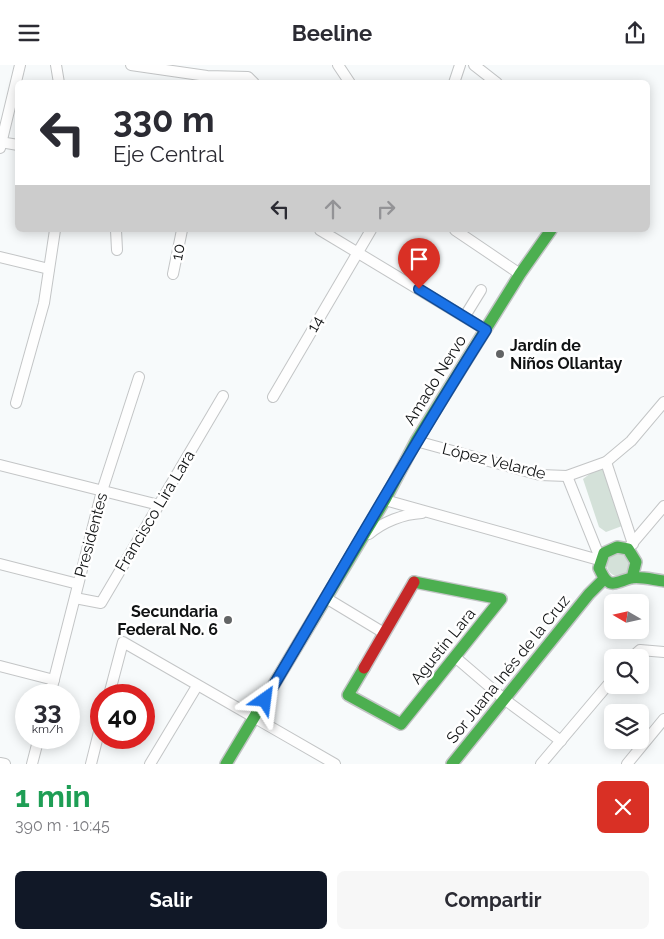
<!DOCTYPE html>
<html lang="es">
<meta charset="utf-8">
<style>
body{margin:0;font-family:Raleway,sans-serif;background:#f7f7f7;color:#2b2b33;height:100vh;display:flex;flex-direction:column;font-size:19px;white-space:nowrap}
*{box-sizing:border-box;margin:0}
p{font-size:16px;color:#7c7c81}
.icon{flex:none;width:28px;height:28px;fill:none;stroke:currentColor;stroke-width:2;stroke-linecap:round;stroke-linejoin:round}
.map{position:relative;height:699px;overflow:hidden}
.sheet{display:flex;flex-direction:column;background:#fff;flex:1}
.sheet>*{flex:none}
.banner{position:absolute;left:15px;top:15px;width:635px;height:152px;border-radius:8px;box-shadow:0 2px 12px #0003;background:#fff;color:#2b2b33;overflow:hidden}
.needle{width:32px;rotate:279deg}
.fabs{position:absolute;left:604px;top:529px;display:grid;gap:10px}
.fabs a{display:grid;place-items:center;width:45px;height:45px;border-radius:8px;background:#fff;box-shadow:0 2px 12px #0003;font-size:25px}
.speed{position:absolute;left:15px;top:619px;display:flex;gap:10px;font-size:25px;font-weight:700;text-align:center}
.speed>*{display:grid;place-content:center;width:65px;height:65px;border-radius:50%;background:#fff;box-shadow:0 2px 12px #0003;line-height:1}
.speed small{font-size:12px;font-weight:400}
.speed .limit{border:8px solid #d22;background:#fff;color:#111}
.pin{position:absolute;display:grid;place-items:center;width:42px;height:42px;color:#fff;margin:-51px -21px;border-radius:50% 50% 50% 0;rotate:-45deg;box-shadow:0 0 5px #0007}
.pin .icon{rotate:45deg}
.me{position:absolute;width:55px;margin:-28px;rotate:31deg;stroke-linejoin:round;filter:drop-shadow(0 0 4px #0008)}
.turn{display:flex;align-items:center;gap:18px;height:105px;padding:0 15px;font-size:22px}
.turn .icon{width:65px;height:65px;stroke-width:2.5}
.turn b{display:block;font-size:35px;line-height:42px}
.lanes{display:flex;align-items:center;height:48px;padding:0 15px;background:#0003;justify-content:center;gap:25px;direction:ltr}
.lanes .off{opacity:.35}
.round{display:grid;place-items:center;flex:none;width:52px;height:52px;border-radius:8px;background:#f7f7f7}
.overview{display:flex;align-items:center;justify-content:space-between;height:85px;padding:0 15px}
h1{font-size:30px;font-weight:700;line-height:38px;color:#1e9e55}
.primary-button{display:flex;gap:10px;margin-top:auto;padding:10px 15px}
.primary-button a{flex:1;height:58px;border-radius:8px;background:#111827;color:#fff;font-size:20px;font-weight:700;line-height:58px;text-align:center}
.primary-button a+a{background:#f7f7f7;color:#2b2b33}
header{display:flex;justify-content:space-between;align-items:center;height:65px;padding:0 15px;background:#fff;font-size:22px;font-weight:700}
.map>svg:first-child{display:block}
.green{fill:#d4e1d9}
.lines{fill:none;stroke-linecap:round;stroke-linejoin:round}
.street-casing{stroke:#c3c5c6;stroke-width:12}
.fast-casing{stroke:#c3c5c6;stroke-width:14}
.jam-casing{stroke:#c3c5c6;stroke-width:14}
.street{stroke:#fefefe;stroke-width:10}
.fast{stroke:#4caf50;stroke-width:11}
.jam{stroke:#c62828;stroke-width:11}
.route-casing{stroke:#114b97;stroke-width:12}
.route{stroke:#1a73e8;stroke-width:9}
.poi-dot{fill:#626465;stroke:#fff;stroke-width:2}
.labels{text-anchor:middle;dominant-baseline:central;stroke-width:5;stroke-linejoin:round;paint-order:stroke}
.street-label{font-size:16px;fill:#111314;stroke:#fff}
.poi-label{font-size:16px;font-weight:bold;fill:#111314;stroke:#fff;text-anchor:start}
</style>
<header><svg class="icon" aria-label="menu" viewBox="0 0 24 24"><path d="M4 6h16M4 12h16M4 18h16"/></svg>Beeline<svg class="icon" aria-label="share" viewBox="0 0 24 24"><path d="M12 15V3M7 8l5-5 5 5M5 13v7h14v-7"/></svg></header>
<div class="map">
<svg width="664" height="699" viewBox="0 0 664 699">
<rect width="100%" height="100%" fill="#f7fafb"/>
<g class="green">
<path d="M601 404 607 406 623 455 622 461 606 467 599 462 583 414 595 405Z"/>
<circle cx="618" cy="500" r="11"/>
</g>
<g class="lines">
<g class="street-casing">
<g id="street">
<path d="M56 0 59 18"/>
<path d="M131 0 207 11 248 12 254 18"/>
<path d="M338 0 350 18"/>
<path d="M474 0 497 18"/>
<path d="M454 18 460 0"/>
<path d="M0 77 18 80"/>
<path d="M0 83 20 0"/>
<path d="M116 165 117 185"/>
<path d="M320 165 486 265"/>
<path d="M455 165 520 209"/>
<path d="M0 192 49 204"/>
<path d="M173 209 182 165"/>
<path d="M465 251 481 225"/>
<path d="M273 332 371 165"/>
<path d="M16 338 44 238 55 165"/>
<path d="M416 376 540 410 567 411 606 397 631 376 664 337"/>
<path d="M606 397 633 479"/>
<path d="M0 400 159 440"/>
<path d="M567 411 600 493"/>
<path d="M385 435 599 495"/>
<path d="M369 469C383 457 403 449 422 448"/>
<path d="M630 481 664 441"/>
<path d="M0 499 78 519"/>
<path d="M75 533 101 538 223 331"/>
<path d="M326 533 384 568"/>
<path d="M455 592 504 634 561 676"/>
<path d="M632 592 640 585 664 587"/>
<path d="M0 601 54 615"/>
<path d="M50 630 102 426 139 312"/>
<path d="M109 630 123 577 335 699"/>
<path d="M0 698 5 699"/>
<path d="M32 699 39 672"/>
<path d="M91 699 101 659"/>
<path d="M150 699 197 621"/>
<path d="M541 699 612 615"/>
<path d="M627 699 664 654"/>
</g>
</g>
<g class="fast-casing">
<g id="fast">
<path d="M632 513 636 497 628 484 617 482 604 488 599 503C609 525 613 518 631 513 640 511 654 515 664 516"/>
<path d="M364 603 348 630 401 659 501 534 414 517"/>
<path d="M226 699 385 435 416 376 520 209 551 165"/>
<path d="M452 699 589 529 604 514"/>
</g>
</g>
<g class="jam-casing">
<path id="jam" d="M364 603 414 517"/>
</g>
<use href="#street" class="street"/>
<use href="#fast" class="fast"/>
<use href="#jam" class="jam"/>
</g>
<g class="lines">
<g class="route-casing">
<path id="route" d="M265 635C339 511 409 386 486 265L419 224"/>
</g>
<use href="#route" class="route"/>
</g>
<g class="poi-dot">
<circle cx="500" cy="289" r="5"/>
<circle cx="228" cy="555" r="5"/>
</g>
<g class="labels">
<g class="street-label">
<text transform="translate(178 187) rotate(-79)">10</text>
<text transform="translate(315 259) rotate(-60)">14</text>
<text transform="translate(435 315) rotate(-58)">Amado Nervo</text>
<text transform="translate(494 396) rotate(14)">López Velarde</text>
<text transform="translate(155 446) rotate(-59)">Francisco Lira Lara</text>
<text transform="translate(91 470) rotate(-75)">Presidentes</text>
<text transform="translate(443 581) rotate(-51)">Agustín Lara</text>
<text transform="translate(508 604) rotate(-51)">Sor Juana Inés de la Cruz</text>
</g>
<g class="poi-label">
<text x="510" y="280">Jardín de<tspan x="510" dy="18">Niños Ollantay</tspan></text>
<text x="218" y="546" text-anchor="end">Secundaria<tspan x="218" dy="18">Federal No. 6</tspan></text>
</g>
</g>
</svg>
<div class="fabs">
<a><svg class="needle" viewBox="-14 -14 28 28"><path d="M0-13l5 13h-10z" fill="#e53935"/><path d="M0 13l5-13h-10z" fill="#7c7c81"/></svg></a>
<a><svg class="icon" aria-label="search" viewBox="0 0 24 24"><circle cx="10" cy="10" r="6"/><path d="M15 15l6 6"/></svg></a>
<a><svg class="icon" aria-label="layers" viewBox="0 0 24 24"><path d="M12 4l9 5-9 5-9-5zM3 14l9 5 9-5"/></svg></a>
</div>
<div class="speed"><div>33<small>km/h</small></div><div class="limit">40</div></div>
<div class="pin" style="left:419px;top:224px;background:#d93025"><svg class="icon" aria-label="arrive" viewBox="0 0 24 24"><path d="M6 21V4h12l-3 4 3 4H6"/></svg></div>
<svg class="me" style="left:265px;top:635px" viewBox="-20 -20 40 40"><path d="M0-17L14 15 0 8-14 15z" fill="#1a73e8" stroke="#fff" stroke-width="4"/></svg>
<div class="banner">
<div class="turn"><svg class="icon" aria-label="left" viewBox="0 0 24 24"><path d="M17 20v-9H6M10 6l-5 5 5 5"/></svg><div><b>330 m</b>Eje Central</div></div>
<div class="lanes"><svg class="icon" aria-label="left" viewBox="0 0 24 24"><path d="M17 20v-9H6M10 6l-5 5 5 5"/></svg><svg class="icon off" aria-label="ahead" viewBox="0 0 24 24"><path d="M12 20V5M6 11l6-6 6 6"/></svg><svg class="icon off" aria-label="right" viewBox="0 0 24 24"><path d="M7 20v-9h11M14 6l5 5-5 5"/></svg></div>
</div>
</div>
<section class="sheet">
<div class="overview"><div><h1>1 min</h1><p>390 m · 10:45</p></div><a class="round" style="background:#d93025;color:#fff"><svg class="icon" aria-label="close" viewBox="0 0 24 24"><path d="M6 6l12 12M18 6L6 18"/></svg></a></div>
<div class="primary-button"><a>Salir</a><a>Compartir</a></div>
</section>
